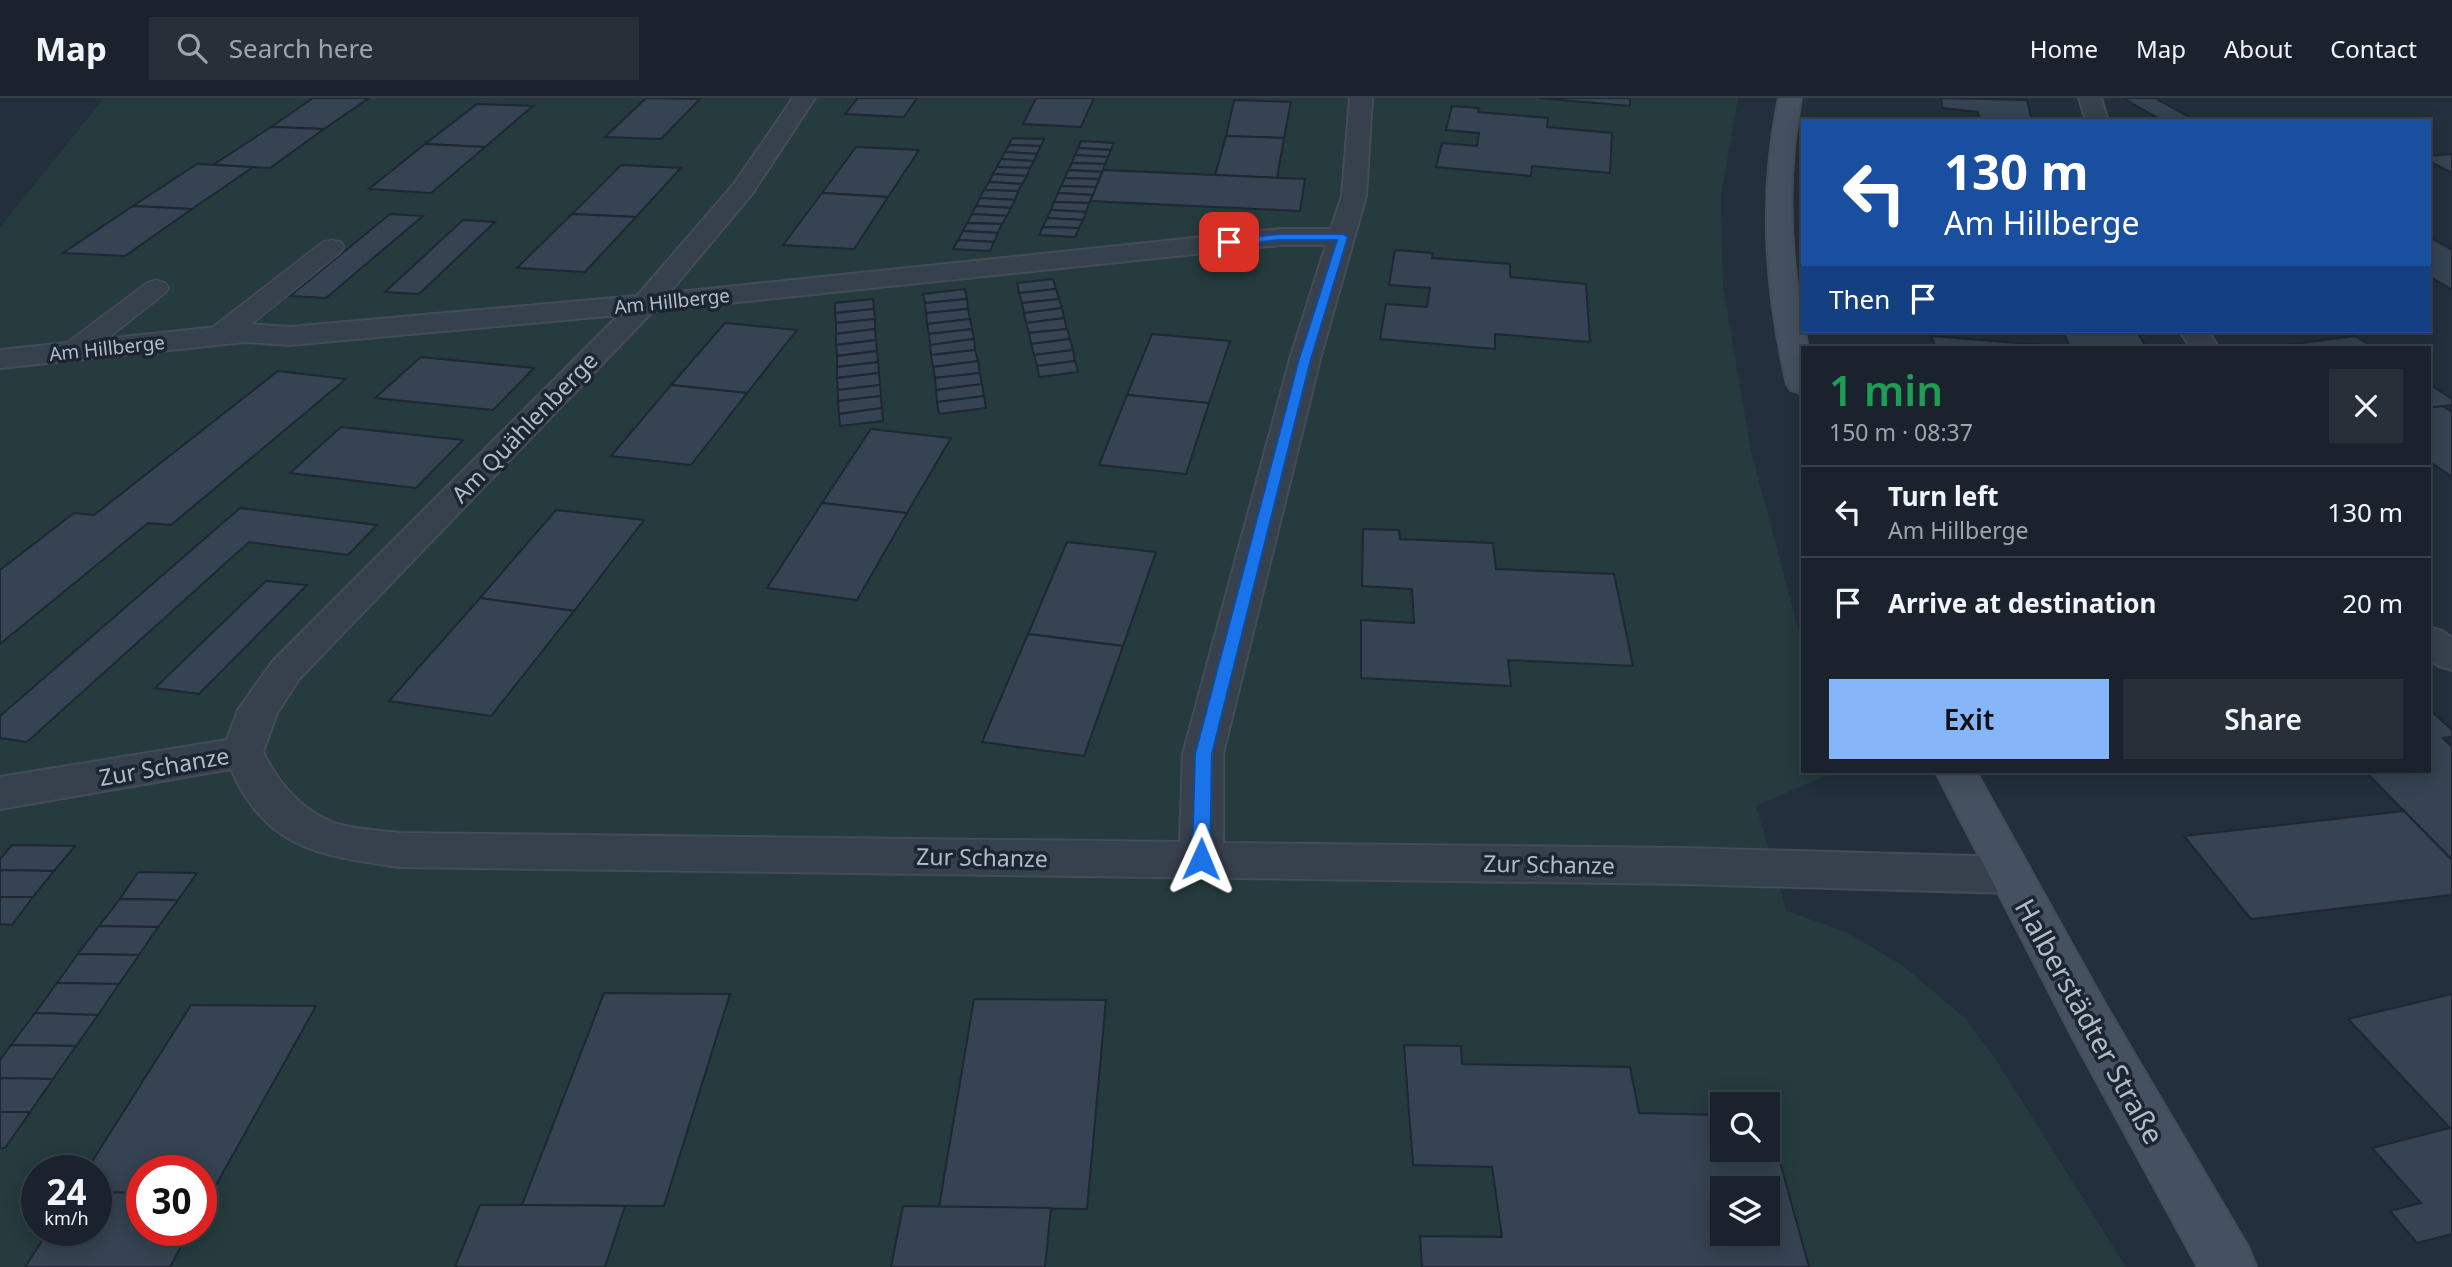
<!DOCTYPE html>
<meta charset="utf-8">
<style>
body{margin:0;font-family:"Noto Sans",sans-serif;background:#272f39;color:#f1f3f6;height:100vh;display:flex;flex-direction:column;font-size:26px;white-space:nowrap}
*{box-sizing:border-box;margin:0}
p{font-size:23px;color:#9fa4aa}
.icon{flex:none;width:38px;height:38px;fill:none;stroke:currentColor;stroke-width:2;stroke-linecap:round;stroke-linejoin:round}
.map{position:relative;flex:1;overflow:hidden}
.drawer{position:absolute;left:1801px;top:248px;width:630px;height:427px;display:flex;flex-direction:column;background:#1a232d;border-radius:0px;box-shadow:0 4px 18px #0003,0 0 0 2px #384049}
.drawer>*{flex:none}
.guide{position:absolute;left:1801px;top:21px;width:630px;height:214px;border-radius:0px;box-shadow:0 4px 18px #0003,0 0 0 2px #384049;background:#1a4fa0;color:#fff;overflow:hidden}
.fabs{position:absolute;left:1710px;top:994px;display:grid;gap:14px}
.fabs a{display:grid;place-items:center;width:70px;height:70px;border-radius:0px;background:#1a232d;box-shadow:0 4px 18px #0003,0 0 0 2px #384049;font-size:35px}
.speed{position:absolute;left:21px;top:1057px;display:flex;gap:14px;font-size:35px;font-weight:700;text-align:center}
.speed>*{display:grid;place-content:center;width:91px;height:91px;border-radius:50%;background:#1a232d;box-shadow:0 4px 18px #0003,0 0 0 2px #384049;line-height:1}
.speed small{font-size:18px;font-weight:400}
.speed .limit{border:10px solid #d22;background:#fff;color:#111}
.pin{position:absolute;display:grid;place-items:center;width:60px;height:60px;color:#fff;margin:-30px;border-radius:14px;box-shadow:0 4px 10px #0006}
.me{position:absolute;width:77px;margin:-38px;rotate:1deg;stroke-linejoin:round;filter:drop-shadow(0 0 5px #0008)}
.turn{display:flex;align-items:center;gap:24px;height:147px;padding:0 28px;font-size:32px}
.turn .icon{width:91px;height:91px;stroke-width:2.5}
.turn b{display:block;font-size:49px;line-height:60px}
.then{display:flex;align-items:center;height:66px;padding:0 28px;background:#0003;gap:14px;font-size:26px}
.round{display:grid;place-items:center;flex:none;width:74px;height:74px;border-radius:0px;background:#272f39}
.head{display:flex;align-items:center;justify-content:space-between;height:119px;padding:0 28px}
h1{font-size:42px;font-weight:600;line-height:52px;color:#1e9e55}
.button{display:flex;gap:14px;margin-top:auto;padding:14px 28px}
.button a{flex:1;height:80px;border-radius:0px;background:#86b6f9;color:#111;font-size:28px;font-weight:600;line-height:80px;text-align:center}
.button a+a{background:#272f39;color:#f1f3f6}
ul{padding:0;list-style:none}
li{display:flex;align-items:center;gap:21px;height:91px;padding:0 28px;border-top:2px solid #384049}
li div{flex:1}
li b{display:block;font-size:26px}
li em{font-style:normal}
header{display:flex;align-items:center;gap:42px;box-sizing:border-box;height:98px;padding:0 35px;background:#1a232d;border-bottom:2px solid #384049}
header strong{font-size:33px}
nav{display:flex;gap:38px;margin-inline-start:auto;font-size:24px}
.search{width:490px;height:63px;background:#272f39;display:flex;align-items:center;gap:18px;box-sizing:border-box;padding:0 24px;border-radius:0px;color:#9fa4aa;font-size:26px}
.map>svg:first-child{display:block}
.green{fill:#253b3d;fill-rule:evenodd}
.building{fill:#354352;stroke:#1e2733;stroke-width:2;fill-rule:evenodd}
.lines{fill:none;stroke-linecap:round;stroke-linejoin:round}
.lane-casing{stroke:#434c58;stroke-width:3}
.street-casing{stroke:#434c58;stroke-width:4}
.secondary-casing{stroke:#434c58;stroke-width:4}
.lane{fill:#37404d;fill-rule:evenodd}
.street{fill:#37404d;fill-rule:evenodd}
.secondary{fill:#455060;fill-rule:evenodd}
.route{fill:#1a73e8;stroke:#114b97;stroke-width:2}
.labels{text-anchor:middle;dominant-baseline:central;stroke-width:7;stroke-linejoin:round;paint-order:stroke}
.far-street-label{font-size:19px;fill:#b2bbc8;stroke:#1c2531}
.street-label{font-size:23px;fill:#b2bbc8;stroke:#1c2531}
.near-street-label{font-size:28px;fill:#b2bbc8;stroke:#1c2531}
</style>
<header>
<strong>Map</strong>
<div class="search"><svg class="icon" aria-label="search" viewBox="0 0 24 24"><circle cx="10" cy="10" r="6"/><path d="M15 15l6 6"/></svg>Search here</div>
<nav><a>Home</a><a>Map</a><a>About</a><a>Contact</a></nav>
</header>
<div class="map">
<svg width="2452" height="1169" viewBox="0 0 2452 1169">
<rect width="100%" height="100%" fill="#232f3c"/>
<path class="green" d="M104 0H1738L1721 98 1723 188 1751 353 1802 545V674H1834L1756 708 1787 813 1846 834 1902 867 1966 921 1999 966 2126 1169H0V129ZM1722 1006H1768V1052H1722ZM37 1073H96V1132H37ZM142 1073H201V1132H142ZM1722 1090H1768V1136H1722Z"/>
<g class="building">
<path d="M313 0H369L324 31 271 29Z"/>
<path d="M646 0 700 1 661 41 605 39Z"/>
<path d="M858 0H917L904 19 845 16Z"/>
<path d="M1036 0H1094L1081 29 1023 26Z"/>
<path d="M1538 0H1630V8Z"/>
<path d="M1941 0 2027 2 2032 23H1980L1978 14 1942 10Z"/>
<path d="M2123 0H2155L2196 23H2163Z"/>
<path d="M1234 2 1291 4 1284 40 1226 38Z"/>
<path d="M477 6 533 8 485 49 425 46Z"/>
<path d="M1452 8 1479 10 1478 14 1548 20 1547 29 1612 35 1610 75 1532 68 1531 78 1436 69 1442 45 1477 48 1479 35 1446 32Z"/>
<path d="M271 29 324 31 270 70 213 67Z"/>
<path d="M1226 38 1284 40 1277 80 1215 77Z"/>
<path d="M1012 40 1044 41 1041 48 1009 47Z"/>
<path d="M1081 43 1114 45 1111 52 1078 50Z"/>
<path d="M425 46 485 49 431 95 369 91Z"/>
<path d="M1009 47 1041 48 1037 56 1005 54Z"/>
<path d="M856 49 919 52 888 99 822 95Z"/>
<path d="M1078 50 1111 52 1108 59 1075 57Z"/>
<path d="M1005 54 1037 56 1034 63 1001 61Z"/>
<path d="M2452 56V75L2429 63V58Z"/>
<path d="M1075 57 1108 59 1105 66 1072 65Z"/>
<path d="M1001 61 1034 63 1030 70 997 69Z"/>
<path d="M1072 65 1105 66 1102 74 1068 72Z"/>
<path d="M197 66 253 69 192 111 133 108Z"/>
<path d="M621 67 681 70 636 119 572 116Z"/>
<path d="M997 69 1030 70 1027 78 993 76Z"/>
<path d="M1068 72 1102 74 1099 81 1065 80Z"/>
<path d="M1103 72 1125 73 1305 81 1300 113 1090 103Z"/>
<path d="M993 76 1027 78 1022 86 989 84Z"/>
<path d="M1065 80 1099 81 1096 89 1061 88Z"/>
<path d="M989 84 1022 86 1018 93 984 92Z"/>
<path d="M1061 88 1096 89 1093 97 1058 95Z"/>
<path d="M984 92 1018 93 1015 102 980 100Z"/>
<path d="M822 95 888 99 854 151 783 147Z"/>
<path d="M1058 95 1093 97 1089 105 1054 104Z"/>
<path d="M980 100 1015 102 1011 110 976 108Z"/>
<path d="M1054 104 1089 105 1086 114 1051 112Z"/>
<path d="M133 108 192 111 125 158 63 155Z"/>
<path d="M976 108 1011 110 1007 118 972 116Z"/>
<path d="M1051 112 1086 114 1083 122 1047 120Z"/>
<path d="M390 116 423 118 326 200 290 198Z"/>
<path d="M572 116 636 119 585 174 517 170Z"/>
<path d="M972 116 1007 118 1002 126 967 125Z"/>
<path d="M1047 120 1083 122 1079 130 1043 129Z"/>
<path d="M463 122 495 124 419 196 385 194Z"/>
<path d="M967 125 1002 126 998 135 963 133Z"/>
<path d="M1043 129 1079 130 1075 139 1039 137Z"/>
<path d="M963 133 998 135 994 144 958 142Z"/>
<path d="M2429 139 2452 152V192L2429 178Z"/>
<path d="M958 142 994 144 990 153 953 151Z"/>
<path d="M1395 152 1433 155 1432 160 1510 166V179L1586 186 1590 244 1495 236V251L1380 241 1386 206 1427 209 1430 190 1389 187Z"/>
<path d="M1053 181 1056 191 1019 195 1017 185Z"/>
<path d="M965 191 967 201 925 205 923 196Z"/>
<path d="M1056 191 1059 201 1022 205 1019 195Z"/>
<path d="M873 201 874 211 835 215V205Z"/>
<path d="M967 201 968 211 926 215 925 205Z"/>
<path d="M1059 201 1062 210 1024 215 1022 205Z"/>
<path d="M1062 210 1064 220 1026 225 1024 215Z"/>
<path d="M874 211 875 221 836 225 835 215Z"/>
<path d="M968 211 970 221 927 226 926 215Z"/>
<path d="M1064 220 1067 231 1029 235 1026 225Z"/>
<path d="M875 221V231L836 236V225Z"/>
<path d="M970 221 972 231 929 236 927 226Z"/>
<path d="M725 225 797 232 747 295 671 287Z"/>
<path d="M875 231 876 242 836 247V236Z"/>
<path d="M972 231 974 241 930 247 929 236Z"/>
<path d="M1067 231 1070 241 1031 246 1029 235Z"/>
<path d="M2062 233H2136L2147 250H2047L2045 247 2071 250Z"/>
<path d="M1152 236 1230 243 1209 305 1127 297Z"/>
<path d="M1931 238 2045 247 2047 250H1936Z"/>
<path d="M2355 238 2374 250H2282L2279 248Z"/>
<path d="M974 241 975 252 931 257 930 247Z"/>
<path d="M1070 241 1073 252 1034 257 1031 246Z"/>
<path d="M876 242 877 253 837 258 836 247Z"/>
<path d="M975 252 978 263 933 269 931 257Z"/>
<path d="M1073 252 1075 263 1037 268 1034 257Z"/>
<path d="M877 253 878 264 837 269V258Z"/>
<path d="M421 259 534 270 493 312 375 300Z"/>
<path d="M978 263 980 275 935 280 933 269Z"/>
<path d="M1075 263 1078 274 1039 279 1037 268Z"/>
<path d="M878 264 879 275 837 280V269Z"/>
<path d="M278 273 346 281 171 427 148 425 0 546V472L74 415 94 417Z"/>
<path d="M879 275 880 287 838 292 837 280Z"/>
<path d="M980 275 982 286 936 292 935 280Z"/>
<path d="M982 286 984 298 937 304 936 292Z"/>
<path d="M2429 286 2452 301V307L2429 310Z"/>
<path d="M671 287 747 295 691 367 611 358Z"/>
<path d="M880 287 881 298 838 303V292Z"/>
<path d="M1127 297 1209 305 1186 376 1099 367Z"/>
<path d="M881 298 882 310 839 316 838 303Z"/>
<path d="M984 298 986 310 939 316 937 304Z"/>
<path d="M2442 308 2452 314V379L2429 363V310Z"/>
<path d="M882 310 883 323 840 328 839 316Z"/>
<path d="M341 329 463 342 416 390 290 375Z"/>
<path d="M871 331 951 340 907 415 822 405Z"/>
<path d="M822 405 907 415 857 502 767 490Z"/>
<path d="M240 410 377 427 348 457 249 444 27 644 0 640V618Z"/>
<path d="M556 412 644 422 574 513 480 500Z"/>
<path d="M1363 431 1399 432 1400 441 1493 445 1496 471 1614 476 1633 568 1508 562 1511 588 1361 580V522L1414 525 1412 491 1362 488Z"/>
<path d="M1067 444 1156 454 1123 548 1028 536Z"/>
<path d="M266 483 307 487 199 596 155 590Z"/>
<path d="M480 500 574 513 491 618 389 603Z"/>
<path d="M1028 536 1123 548 1084 658 982 644Z"/>
<path d="M2429 611 2452 632V639L2443 640 2452 649V762L2366 674H2429Z"/>
<path d="M2404 713 2452 762V797L2251 821 2184 738Z"/>
<path d="M12 747 75 748 54 773 0 772V761Z"/>
<path d="M0 772 54 773 33 799H0Z"/>
<path d="M138 774 197 775 178 802 120 801Z"/>
<path d="M0 799H33L12 827 0 826Z"/>
<path d="M120 801 178 802 158 829 99 828Z"/>
<path d="M99 828 158 829 139 857 78 856Z"/>
<path d="M78 856 139 857 119 886 57 885Z"/>
<path d="M57 885 119 886 98 917 35 915Z"/>
<path d="M604 895 730 896 664 1108 522 1107Z"/>
<path d="M2452 896V1136L2417 1145 2390 1113 2421 1105 2372 1050 2450 1030 2348 921Z"/>
<path d="M974 901 1106 902 1087 1111 939 1109Z"/>
<path d="M191 907 316 908 211 1096H201V1073H142V1095L96 1094V1073H86Z"/>
<path d="M35 915 98 917 76 948 11 947Z"/>
<path d="M11 947 76 948 53 981 0 980V962Z"/>
<path d="M1404 947 1461 948 1462 966 1630 969 1639 1015 1722 1017V1052H1768V1021L1809 1169H1422L1420 1138 1502 1139 1492 1069 1413 1067ZM1722 1090H1768V1136H1722Z"/>
<path d="M0 980 53 981 30 1014H0Z"/>
<path d="M0 1014H30L5 1050H0Z"/>
<path d="M96 1094 142 1095V1132H190L170 1169H25L49 1132H96Z"/>
<path d="M480 1107H522L625 1108 605 1169H455Z"/>
<path d="M903 1108 1051 1110 1045 1169H891Z"/>
</g>
<g class="lines">
<g class="lane-casing">
<g id="lane">
<path d="M332 142 341 144 344 149 341 154 229 244 219 246 209 244 205 238 209 232 323 144Z"/>
<path d="M156 182 165 185 169 190 165 195 84 259 74 261 64 259 60 253 64 247 147 185Z"/>
</g>
</g>
<g class="street-casing">
<g id="street">
<path d="M793 0H815L752 96 669 195 1280 131H1331L1342 98 1350 0H1372L1366 98 1320 261 1223 656V745L1685 750 2010 759 2026 764 2032 777 2026 790 2010 795 1685 786 399 769C320 757 267 752 231 671L0 711V679L227 642 238 612 273 563 619 217 290 247 245 244 0 270V252L245 226 290 229 637 198 734 86ZM1280 147H1326L1290 261 1183 656 1180 744 399 735C379 732 354 732 334 725 301 712 278 685 263 654L277 615 299 581 653 213Z"/>
<path d="M2079 0H2101L2108 23H2086Z"/>
<path d="M2180 233H2208L2219 250H2191Z"/>
<path d="M2429 529 2442 533 2452 540V572L2439 568 2429 561Z"/>
</g>
</g>
<g class="secondary-casing">
<g id="secondary">
<path d="M1779 0H1801C1785 85 1790 168 1808 250H1802V295L1791 292 1787 286C1765 190 1759 97 1779 0Z"/>
<path d="M1936 674H1976L2106 908 2248 1149 2256 1169H2198L2072 938Z"/>
</g>
</g>
<use href="#lane" class="lane"/>
<use href="#street" class="street"/>
<use href="#secondary" class="secondary"/>
</g>
<path class="route" d="M1279 136H1343L1348 139 1311 261 1212 656 1210 761 1208 766 1201 768 1195 766 1192 761 1195 656 1299 261 1337 142H1279L1229 148 1223 144 1229 141Z"/>
<g class="labels">
<g class="far-street-label">
<text transform="translate(672 203) rotate(-6)">Am Hillberge</text>
<text transform="translate(107 250) rotate(-6)">Am Hillberge</text>
</g>
<g class="street-label">
<text transform="translate(524 329) rotate(-46)">Am Quählenberge</text>
<text transform="translate(164 668) rotate(-10)">Zur Schanze</text>
<text transform="translate(982 759) rotate(1)">Zur Schanze</text>
<text transform="translate(1549 766) rotate(1)">Zur Schanze</text>
</g>
<g class="near-street-label">
<text transform="translate(2090 923) rotate(61)">Halberstädter Straße</text>
</g>
</g>
</svg>
<div class="fabs">
<a><svg class="icon" aria-label="search" viewBox="0 0 24 24"><circle cx="10" cy="10" r="6"/><path d="M15 15l6 6"/></svg></a>
<a><svg class="icon" aria-label="layers" viewBox="0 0 24 24"><path d="M12 4l9 5-9 5-9-5zM3 14l9 5 9-5"/></svg></a>
</div>
<div class="speed"><div>24<small>km/h</small></div><div class="limit">30</div></div>
<div class="pin" style="left:1229px;top:144px;background:#d93025"><svg class="icon" aria-label="arrive" viewBox="0 0 24 24"><path d="M6 21V4h12l-3 4 3 4H6"/></svg></div>
<svg class="me" style="left:1201px;top:761px" viewBox="-20 -20 40 40"><path d="M0-17L14 15 0 8-14 15z" fill="#1a73e8" stroke="#fff" stroke-width="4"/></svg>
<div class="guide">
<div class="turn"><svg class="icon" aria-label="left" viewBox="0 0 24 24"><path d="M17 20v-9H6M10 6l-5 5 5 5"/></svg><div><b>130 m</b>Am Hillberge</div></div>
<div class="then">Then<svg class="icon" aria-label="arrive" viewBox="0 0 24 24"><path d="M6 21V4h12l-3 4 3 4H6"/></svg></div>
</div>
<section class="drawer">
<div class="head"><div><h1>1 min</h1><p>150 m · 08:37</p></div><a class="round"><svg class="icon" aria-label="close" viewBox="0 0 24 24"><path d="M6 6l12 12M18 6L6 18"/></svg></a></div>
<ul>
<li><svg class="icon" aria-label="left" viewBox="0 0 24 24"><path d="M17 20v-9H6M10 6l-5 5 5 5"/></svg><div><b>Turn left</b><p>Am Hillberge</p></div><em>130 m</em></li>
<li><svg class="icon" aria-label="arrive" viewBox="0 0 24 24"><path d="M6 21V4h12l-3 4 3 4H6"/></svg><div><b>Arrive at destination</b></div><em>20 m</em></li>
</ul>
<div class="button"><a>Exit</a><a>Share</a></div>
</section>
</div>
